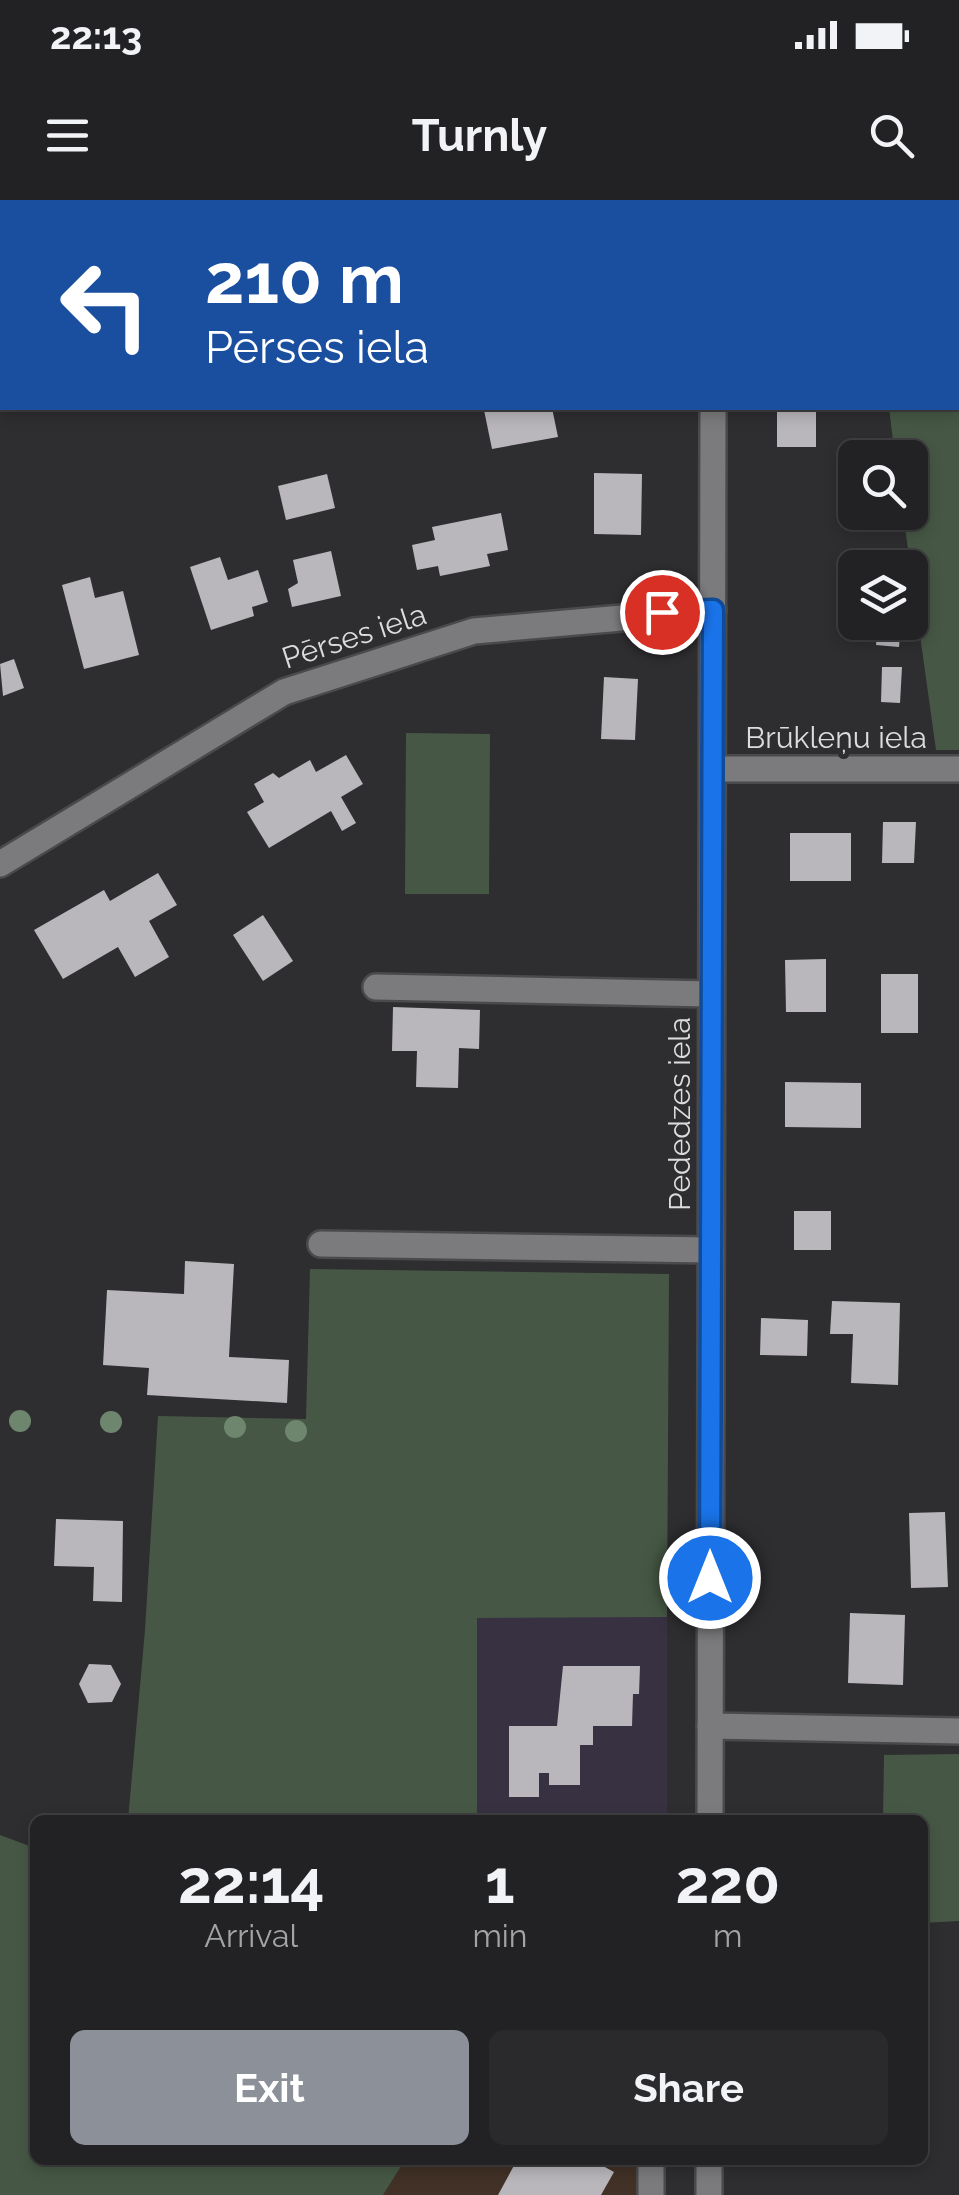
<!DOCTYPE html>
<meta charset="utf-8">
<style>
body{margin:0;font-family:Raleway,sans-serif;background:#2a2a2c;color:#f1f3f6;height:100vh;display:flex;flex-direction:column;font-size:38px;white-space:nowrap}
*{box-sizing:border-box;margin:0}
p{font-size:32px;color:#a2a4a6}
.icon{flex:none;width:55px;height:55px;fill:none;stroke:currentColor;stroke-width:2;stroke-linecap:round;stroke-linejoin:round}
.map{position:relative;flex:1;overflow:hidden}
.sheet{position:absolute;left:30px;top:1615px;width:898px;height:350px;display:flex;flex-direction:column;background:#222224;border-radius:15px;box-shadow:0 5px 15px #0003,0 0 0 2px #3f3f41}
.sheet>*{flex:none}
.guide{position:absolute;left:0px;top:0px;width:960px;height:210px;box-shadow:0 5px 15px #0003,0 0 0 2px #3f3f41;background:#1a4fa0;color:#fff;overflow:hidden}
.tools{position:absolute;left:838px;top:240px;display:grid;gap:20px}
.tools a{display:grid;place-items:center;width:90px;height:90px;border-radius:15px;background:#222224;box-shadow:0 5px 15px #0003,0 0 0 2px #3f3f41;font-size:50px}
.pin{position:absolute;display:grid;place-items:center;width:85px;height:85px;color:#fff;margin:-42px;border:5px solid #fff;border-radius:50%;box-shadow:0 2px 10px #0007}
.me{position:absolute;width:110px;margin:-55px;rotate:0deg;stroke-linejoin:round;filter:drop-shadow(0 0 8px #0008)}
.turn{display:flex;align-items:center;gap:35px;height:210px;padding:0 40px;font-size:45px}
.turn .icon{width:130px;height:130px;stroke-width:2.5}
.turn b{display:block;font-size:70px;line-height:85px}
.eta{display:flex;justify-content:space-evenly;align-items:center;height:170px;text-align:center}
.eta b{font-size:60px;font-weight:700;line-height:70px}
.primary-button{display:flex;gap:20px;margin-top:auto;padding:20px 40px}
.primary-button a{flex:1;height:115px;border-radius:15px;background:#8c9099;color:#fff;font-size:40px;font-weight:700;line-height:115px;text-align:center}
.primary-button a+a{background:#2a2a2c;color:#f1f3f6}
.status{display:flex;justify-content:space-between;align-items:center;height:70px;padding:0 50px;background:#222224;direction:ltr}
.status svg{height:28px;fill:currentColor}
header{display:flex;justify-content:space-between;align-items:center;height:130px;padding:0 40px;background:#222224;font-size:45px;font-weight:700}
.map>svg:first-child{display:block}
.commercial{fill:#413126}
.industrial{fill:#383142}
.green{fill:#465845}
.building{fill:#b9b7bc}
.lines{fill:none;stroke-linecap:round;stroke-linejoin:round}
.minor-casing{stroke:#4a494c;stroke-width:30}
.minor{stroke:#7b7b7d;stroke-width:25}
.tree{fill:#6e856e}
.route-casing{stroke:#114b97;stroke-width:25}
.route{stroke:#1a73e8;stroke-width:18}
.labels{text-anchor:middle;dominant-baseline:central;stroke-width:10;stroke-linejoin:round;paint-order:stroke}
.street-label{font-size:30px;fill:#dcdbdd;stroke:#2e2d30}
</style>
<div class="status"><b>22:13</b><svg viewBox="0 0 49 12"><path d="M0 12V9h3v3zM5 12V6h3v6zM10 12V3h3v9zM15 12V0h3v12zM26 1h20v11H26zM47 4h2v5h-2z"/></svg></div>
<header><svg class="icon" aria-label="menu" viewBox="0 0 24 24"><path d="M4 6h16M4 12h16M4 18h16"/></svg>Turnly<svg class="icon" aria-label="search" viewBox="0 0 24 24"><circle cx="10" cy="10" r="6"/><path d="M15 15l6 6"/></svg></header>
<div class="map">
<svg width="959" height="1995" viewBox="0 0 959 1995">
<rect width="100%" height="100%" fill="#2e2d30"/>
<path class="commercial" d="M405 1960H665L664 1995H383Z"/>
<rect class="industrial" x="477" y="1417" width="190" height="203"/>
<g class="green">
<path d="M860 0H959V550H936L903 313 910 312V258L895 257 889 208H958V2Z"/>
<path d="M406 533 490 534 489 694H405Z"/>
<path d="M310 1069 669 1074 667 1417 477 1418V1620H128L145 1430 158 1216 306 1219Z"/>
<path d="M959 1554V1721L923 1723 922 1620H883L884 1555Z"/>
<path d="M0 1635 35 1648V1960H405L383 1995H0Z"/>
</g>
<g class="building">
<path d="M552 208 558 237 492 249 484 210Z"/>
<rect x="777" y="208" width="39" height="39"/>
<path d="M594 273 642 274 641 335 594 334Z"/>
<path d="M327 274 335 308 286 320 278 286Z"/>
<path d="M501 313 508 350 487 354 490 366 440 376 438 366 417 370 412 345 435 340 432 327Z"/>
<path d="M331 351 341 396 292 407 288 389 298 383 293 360Z"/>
<path d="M220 357 228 380 258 370 268 402 252 407 254 416 211 430 190 367Z"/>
<path d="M90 377 95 398 123 391 139 455 84 469 62 385Z"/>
<path d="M878 422H901L899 447 876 445Z"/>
<path d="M14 459 24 488 3 496 0 464Z"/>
<path d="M882 467H902L900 503 881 502Z"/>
<path d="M604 477 638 479 635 540 601 539Z"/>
<path d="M346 555 363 584 341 597 356 623 342 631 331 611 269 648 247 612 264 602 254 584 273 573 279 578 310 560 316 572Z"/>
<path d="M883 622H916L914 663H882Z"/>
<rect x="790" y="633" width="61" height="48"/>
<path d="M158 673 177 705 149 721 169 757 135 777 118 747 63 779 34 730 104 690 110 701Z"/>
<path d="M263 715 293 761 263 781 233 735Z"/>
<path d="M826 759V812H786L785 760Z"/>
<rect x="881" y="774" width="37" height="59"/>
<path d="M393 807 480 810 479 849 459 848 458 888 416 887 417 851H392Z"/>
<path d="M785 882 861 883V928L785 927Z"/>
<rect x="794" y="1011" width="37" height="39"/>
<path d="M185 1061 234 1064 229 1157 289 1160 287 1203 147 1195 149 1168 103 1165 107 1090 184 1094Z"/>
<path d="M832 1101 900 1103 898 1185 851 1183 853 1134H830Z"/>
<path d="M761 1118 808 1120 807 1156 760 1155Z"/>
<path d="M945 1312 948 1387 911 1388 909 1313Z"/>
<path d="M56 1319 123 1321 122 1402 93 1401 94 1367 54 1366Z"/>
<path d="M850 1413 905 1415 903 1485 848 1483Z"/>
<path d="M89 1464 111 1465 121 1484 112 1502 88 1503 79 1484Z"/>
<path d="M563 1466H640L639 1494H633L632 1526H593V1545H580V1585H549V1573H539V1597H509V1526H557Z"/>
<path d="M517 1960H592L614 1972 601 1995H498Z"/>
</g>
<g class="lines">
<g class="minor-casing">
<g id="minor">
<path d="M8 2 14 0"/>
<path d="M713 2V0"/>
<path d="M713 569H959"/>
<path d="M0 664 284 492 474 431 713 410"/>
<path d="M376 787 711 794"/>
<path d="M321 1044 711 1050"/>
<path d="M710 1526 959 1531"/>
<path d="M710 1620 713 208"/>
<path d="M709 1960V1995"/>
<path d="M651 1995V1960"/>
</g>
</g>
<use href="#minor" class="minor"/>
</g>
<g class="tree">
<circle cx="20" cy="1221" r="11"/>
<circle cx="111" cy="1222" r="11"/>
<circle cx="235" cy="1227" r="11"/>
<circle cx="296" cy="1231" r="11"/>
</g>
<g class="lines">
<g class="route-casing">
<path id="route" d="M662 412 713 410 710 1378"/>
</g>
<use href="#route" class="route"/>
</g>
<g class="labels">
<g class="street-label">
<text transform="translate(354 436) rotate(-18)">Pērses iela</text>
<text x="836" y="537">Brūkleņu iela</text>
<text transform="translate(679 914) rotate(-90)">Pededzes iela</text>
</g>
</g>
</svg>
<div class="tools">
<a><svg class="icon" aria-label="search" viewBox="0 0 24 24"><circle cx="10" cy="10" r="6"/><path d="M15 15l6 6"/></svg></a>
<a><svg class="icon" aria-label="layers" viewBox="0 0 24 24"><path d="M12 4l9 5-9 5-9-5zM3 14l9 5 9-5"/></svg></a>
</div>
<div class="pin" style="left:662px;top:412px;background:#d93025"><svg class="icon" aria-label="arrive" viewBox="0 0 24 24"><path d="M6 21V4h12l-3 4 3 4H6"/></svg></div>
<svg class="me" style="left:710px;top:1378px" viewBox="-20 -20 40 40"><circle r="17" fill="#1a73e8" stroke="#fff" stroke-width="3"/><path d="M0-11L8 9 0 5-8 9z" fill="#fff"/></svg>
<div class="guide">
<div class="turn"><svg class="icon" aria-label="left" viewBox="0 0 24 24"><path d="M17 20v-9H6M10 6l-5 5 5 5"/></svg><div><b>210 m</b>Pērses iela</div></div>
</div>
<section class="sheet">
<div class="eta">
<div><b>22:14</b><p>Arrival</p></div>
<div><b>1</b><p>min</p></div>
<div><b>220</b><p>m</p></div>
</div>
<div class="primary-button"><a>Exit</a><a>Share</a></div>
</section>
</div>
